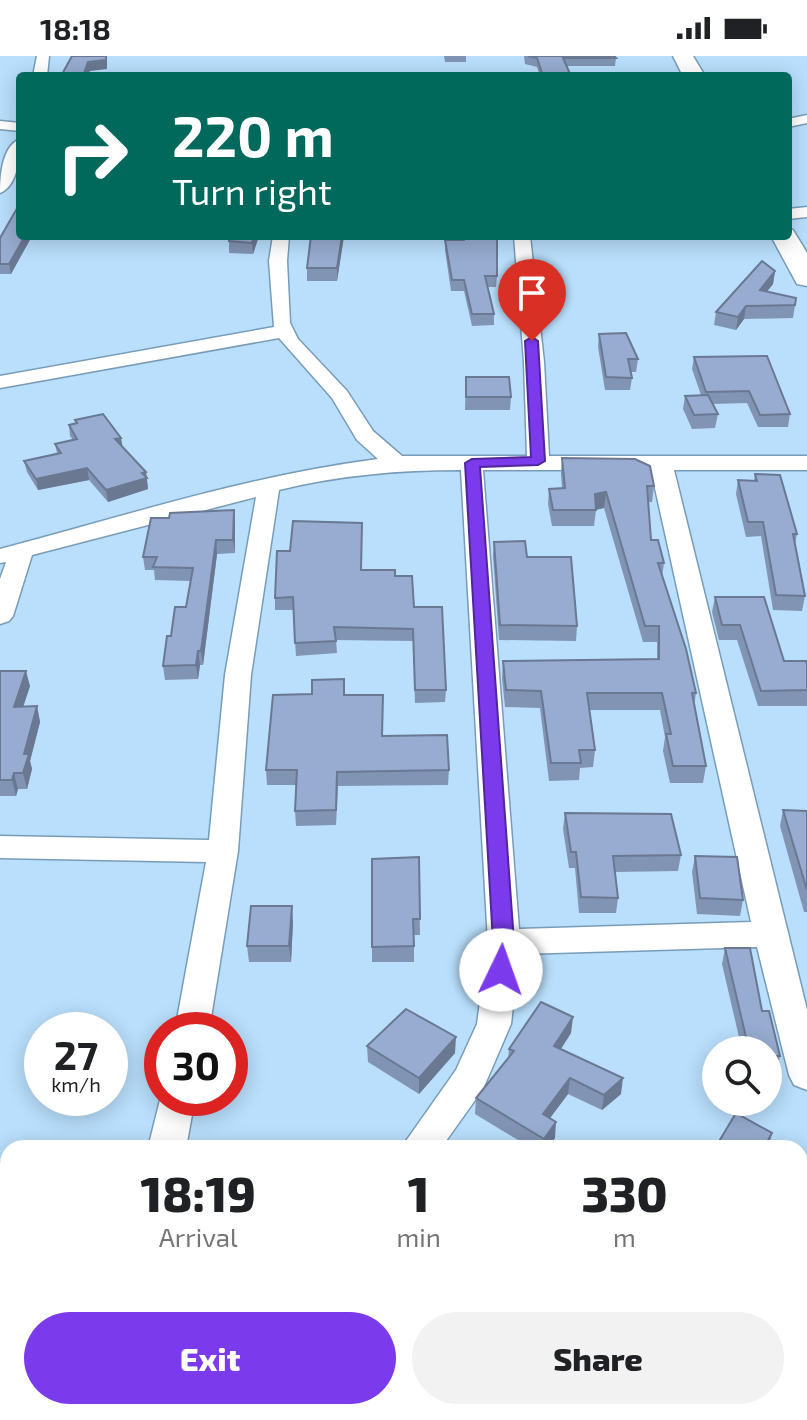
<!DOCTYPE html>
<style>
body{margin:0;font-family:"Exo 2",sans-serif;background:#f2f2f2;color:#202124;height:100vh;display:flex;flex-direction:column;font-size:30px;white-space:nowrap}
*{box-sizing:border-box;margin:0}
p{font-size:26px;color:#757577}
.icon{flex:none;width:44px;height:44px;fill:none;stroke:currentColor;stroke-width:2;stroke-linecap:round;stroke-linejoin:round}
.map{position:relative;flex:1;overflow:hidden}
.details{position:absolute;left:0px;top:1084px;width:808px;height:280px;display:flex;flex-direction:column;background:#fff;border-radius:24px 24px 0 0;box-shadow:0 4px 20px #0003}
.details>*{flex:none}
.top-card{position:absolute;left:16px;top:16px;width:776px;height:168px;border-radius:8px;box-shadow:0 4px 20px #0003;background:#00695c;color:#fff;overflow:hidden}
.controls{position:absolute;left:702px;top:980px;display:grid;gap:16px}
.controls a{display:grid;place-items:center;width:80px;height:80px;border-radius:50%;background:#fff;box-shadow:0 4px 20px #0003;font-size:40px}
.speed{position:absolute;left:24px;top:956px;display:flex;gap:16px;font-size:40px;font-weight:700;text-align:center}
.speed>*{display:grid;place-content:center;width:104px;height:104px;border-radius:50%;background:#fff;box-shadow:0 4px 20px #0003;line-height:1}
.speed small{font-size:20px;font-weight:400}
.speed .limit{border:12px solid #d22;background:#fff;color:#111}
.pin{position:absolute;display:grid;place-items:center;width:68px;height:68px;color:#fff;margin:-82px -34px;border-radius:50% 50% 50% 0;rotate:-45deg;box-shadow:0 0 8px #0007}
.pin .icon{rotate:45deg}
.me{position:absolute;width:88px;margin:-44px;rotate:3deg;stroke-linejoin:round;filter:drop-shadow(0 0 6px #0008)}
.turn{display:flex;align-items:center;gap:28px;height:168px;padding:0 24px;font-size:36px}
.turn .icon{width:104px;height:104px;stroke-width:2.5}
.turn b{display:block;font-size:56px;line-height:68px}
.eta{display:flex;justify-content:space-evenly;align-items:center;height:136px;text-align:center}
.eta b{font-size:48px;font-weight:800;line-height:56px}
.action{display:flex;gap:16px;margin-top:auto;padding:16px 24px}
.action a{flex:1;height:92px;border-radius:48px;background:#7c3aed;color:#fff;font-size:32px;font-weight:800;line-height:92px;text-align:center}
.action a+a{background:#f2f2f2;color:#202124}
.status{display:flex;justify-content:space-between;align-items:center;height:56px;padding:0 40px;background:#fff;direction:ltr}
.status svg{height:22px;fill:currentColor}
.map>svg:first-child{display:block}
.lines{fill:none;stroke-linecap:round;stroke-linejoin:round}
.street-casing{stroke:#789cb8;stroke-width:3}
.highway-casing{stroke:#789cb8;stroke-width:3}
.street{fill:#fff;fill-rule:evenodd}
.highway{fill:#fff;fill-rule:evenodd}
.wall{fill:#8294b3}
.shaded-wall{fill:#6a7892}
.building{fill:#97acd0;stroke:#6a7892;stroke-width:2}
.route{fill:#7c3aed;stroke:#51269a;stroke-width:2}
</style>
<div class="status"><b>18:18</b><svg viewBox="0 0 49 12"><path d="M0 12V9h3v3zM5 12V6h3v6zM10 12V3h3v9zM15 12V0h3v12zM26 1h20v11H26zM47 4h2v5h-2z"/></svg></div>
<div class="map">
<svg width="807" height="1364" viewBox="0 0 807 1364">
<rect width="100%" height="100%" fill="#b9dffc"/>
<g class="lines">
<g class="street-casing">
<g id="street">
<path d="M37 0H49L47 20H33Z"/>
<path d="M807 59V67L788 71V63Z"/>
<path d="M0 65 20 67V75L0 73Z"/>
<path d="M20 83C20 99 18 130 0 137 0 120 2 90 20 83Z"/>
<path d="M807 151V161L788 163V153Z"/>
<path d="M273 180H289L287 205 290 267 298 283 347 335 373 375 402 400H527L524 306 514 180H530L544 306 549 400H807V414H674L807 954V1034L794 1029 789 1019 757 891 519 898 511 968 483 1033 441 1092H401L456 1014 477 968 488 886 461 414C399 414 340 419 279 434L251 619 238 795 209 974H175L206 806 0 802V780L209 784 225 619 256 441 32 499 13 560 9 565 0 568V523L6 506 0 507V493C125 460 251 419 378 403L357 384 332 342 279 282 0 332V320L274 271 269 205ZM483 414H651L751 866 519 873Z"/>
<path d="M162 1036V1042H195L186 1092H148Z"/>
<path d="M807 1102V1156L800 1159V1105Z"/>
<path d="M84 1356H126L125 1364H81Z"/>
<path d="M177 1356H223L220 1364H173Z"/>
<path d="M662 1356H706L703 1364H658Z"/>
</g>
</g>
<g class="highway-casing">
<g id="highway">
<path d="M673 0H693L705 20H683Z"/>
<path d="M788 173 793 174 807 197V230L797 228 771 180H788Z"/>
</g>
</g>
<use href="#street" class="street"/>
<use href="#highway" class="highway"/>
</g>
<g class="wall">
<path d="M444 0H466V6H445Z"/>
<path d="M524 0H614L616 2 615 10H567L571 20H540L537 11 525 8Z"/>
<path d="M20 180H32L11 218H0V182Z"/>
<path d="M259 180 253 198 229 197V185Z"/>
<path d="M311 180H344L337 225H307V212Z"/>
<path d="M445 184 497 220 496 231H488L494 258V269L472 270 464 235H451L445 194Z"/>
<path d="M775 215 773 228 767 235 795 249 793 262 744 263 736 274 714 269 716 256Z"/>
<path d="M599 278 638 303 636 316H631L632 322 630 334H605L598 291Z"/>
<path d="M694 301 790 358 788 371H758L747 347 712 348 718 358 715 372 692 373 683 353 685 340 701 339 692 313Z"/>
<path d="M466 321 511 341 510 354H465Z"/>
<path d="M75 364 123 392 146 416 148 433 108 446 89 424 38 434 27 416 24 405 57 397 55 388 73 384 70 380 69 369 76 367Z"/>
<path d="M562 402 654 430 652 446H648L651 484 664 507 662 521 696 637 694 650 706 710 703 727H670L663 695 665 681 660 654H589L595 694 593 711 580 712 579 724 549 725 540 652 505 651 502 622 503 605 657 603V586H643L604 452 596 454 594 470H552L548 448 549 433 562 432 561 418Z"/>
<path d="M755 418 797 478 795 488 805 540 802 555 773 554 761 480 746 481 736 438 738 424 754 425Z"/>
<path d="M234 454 235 497 217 498 203 609H200L198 623 165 624 163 610 171 580 186 551 190 525 155 524 154 514H145L143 501 169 462Z"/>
<path d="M494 486 527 501 577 570 576 585 499 584 493 500Z"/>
<path d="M362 514 395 520 414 551 446 634 445 646 415 647 413 585 336 584 337 597 296 600 293 554H275V542Z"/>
<path d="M715 541 784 605 807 609V650H758L737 584H719L712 556Z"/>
<path d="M0 615 30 630 23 651 37 650 40 666 30 705 32 713 27 733H18L16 740H0Z"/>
<path d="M344 639 382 680 449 714 448 729 338 730 336 769 296 770 295 755 296 729H267L266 714Z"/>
<path d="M783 754 807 755V856H804L780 770Z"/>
<path d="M565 757 681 799 678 815 615 816 618 842 616 857H579L575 812H569L563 773Z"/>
<path d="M695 800 743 844 740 860 697 858 692 816Z"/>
<path d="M419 801 420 879H414V906H372V803Z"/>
<path d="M293 866 291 906H249L247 890Z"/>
<path d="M725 892 762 955 780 1000 776 1016H768V994H742L722 908Z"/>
<path d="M571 977 561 993 621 1038 602 1054 568 1038 550 1062 555 1082 547 1092H531L475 1058 476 1042 508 1003 509 993Z"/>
<path d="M367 990 455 997 419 1038 368 1006Z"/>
<path d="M383 1356H402L396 1364Z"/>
<path d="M523 1356H612L608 1364H536Z"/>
</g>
<g class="shaded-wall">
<path d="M107 0V13L90 15 87 20H83L88 6Z"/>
<path d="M25 180H32L11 218 9 208Z"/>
<path d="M254 180H259L253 198 252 187Z"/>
<path d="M342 180H344L337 225V212Z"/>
<path d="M775 215 773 228 758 247 760 234Z"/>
<path d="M746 250 744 263 736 274 738 261Z"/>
<path d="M121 382 123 393 115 383Z"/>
<path d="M87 412 89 424 38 434 36 423Z"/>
<path d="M146 416 148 433 108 446 106 434Z"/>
<path d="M606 436 604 452 593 454 595 438Z"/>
<path d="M234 454 235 467V497L233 484Z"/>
<path d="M216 484 217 498 203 609 201 595Z"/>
<path d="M198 595 200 609 198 623 196 609Z"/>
<path d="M26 615 30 630 18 666 14 651Z"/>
<path d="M37 650 40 666 30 705 32 713 27 733 23 717 24 698Z"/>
<path d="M14 717 18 733 16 740 12 724Z"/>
<path d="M292 850 293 866 291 906 289 890Z"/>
<path d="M573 961 571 977 553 1005 554 990Z"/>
<path d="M456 981 455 997 419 1038V1022Z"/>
<path d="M570 1022 568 1038 541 1074 543 1058Z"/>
<path d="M623 1022 621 1038 602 1054 604 1039Z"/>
<path d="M556 1066 555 1082 547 1092H543L544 1083Z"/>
<path d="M772 1077 768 1092H764Z"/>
<path d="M807 1265V1270L800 1284V1280Z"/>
<path d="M396 1356H402L396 1364Z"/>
<path d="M607 1356H612L608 1364H603Z"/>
</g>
<g class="building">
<path d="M72 0H106V4L88 6 83 20H61Z"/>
<path d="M528 0H614L616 2H563L571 20H543L537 2Z"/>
<path d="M19 149 20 180H25L9 208H0V182Z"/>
<path d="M230 180H254L252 187 229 185Z"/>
<path d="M311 180H342L337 212H307Z"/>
<path d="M464 180H497V220H485L494 258H472L464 224H452L445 184H464Z"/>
<path d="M762 205 775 215 760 234 796 242 795 249 746 250 738 261 716 256Z"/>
<path d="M626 277 638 303H628L632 322 606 321 599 278Z"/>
<path d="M767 300 790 358 760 359 749 335 706 336 694 301Z"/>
<path d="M466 321H509L511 341H466Z"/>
<path d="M708 339 718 358 694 359 685 340Z"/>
<path d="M103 358 121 382 115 383 146 416 142 417 147 422 106 434 87 412 36 423 24 405 61 397 55 388 77 383 69 369 77 367 75 364Z"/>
<path d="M562 402 635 403 650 410 654 430H647L651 484H658L664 507H658L686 593 696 637H692L706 710H673L666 678H671L662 637H587L595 694H579L581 707H551L541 635 506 634 503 605 659 603V570H645L606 436 595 438 596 454H553L549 433 565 432Z"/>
<path d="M755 418 780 419 797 478H793L805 540 776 539 763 466H748L738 424 757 425Z"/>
<path d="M234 454 233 484H216L201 595H198L196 609 163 610 167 580H171L175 551H186L193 512 153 511 157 501H143L151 462H169L170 457Z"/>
<path d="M293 465 362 467 361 514H395V520H412L414 551H442L446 634H415L413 573 334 571 336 585 295 587 293 541 275 542 277 495H290Z"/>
<path d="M525 485 527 501H571L577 570 500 569 494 486Z"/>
<path d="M715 541H764L784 605H806L807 609V634L761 635 740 569H722Z"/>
<path d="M0 615H26L14 651 37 650 24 698H29L23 717H14L12 724H0Z"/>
<path d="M344 623V639H383L382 680 447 679 449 714 337 716 336 754 295 755 297 714H266L273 639 312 638V624Z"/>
<path d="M783 754 807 755V834Z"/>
<path d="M565 757 671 758 681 799 613 800 618 842 581 841 576 796H571Z"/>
<path d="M695 800 737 801 743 844 700 842Z"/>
<path d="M419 801 420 863H413L414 890 372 891V803Z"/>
<path d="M251 850H292L289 890H247Z"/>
<path d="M725 892H750L762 955H769L780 1000H768V994H749Z"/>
<path d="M541 946 573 961 554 990 623 1022 604 1039 570 1022 543 1058 556 1066 544 1083 476 1042 514 995 509 993Z"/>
<path d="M406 953 456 981 419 1022 367 990Z"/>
<path d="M736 1057 772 1077 764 1092H715Z"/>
<path d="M800 1242 807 1246V1265L800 1280Z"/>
<path d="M800 1330 807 1334V1364H716L714 1361 716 1356H800Z"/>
<path d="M549 1356H607L603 1364H559V1363Z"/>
</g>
<path class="route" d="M532 281 538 285 545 405 538 409 480 411 514 886 508 919 501 922 493 919 490 914 493 886 465 407 472 403 531 401 525 285Z"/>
</svg>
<div class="controls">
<a><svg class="icon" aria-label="search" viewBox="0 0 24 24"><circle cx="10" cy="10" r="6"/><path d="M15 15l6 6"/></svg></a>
</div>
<div class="speed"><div>27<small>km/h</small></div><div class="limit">30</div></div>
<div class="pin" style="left:532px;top:285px;background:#d93025"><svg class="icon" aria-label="arrive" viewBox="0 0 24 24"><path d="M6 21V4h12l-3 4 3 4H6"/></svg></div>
<svg class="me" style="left:501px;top:914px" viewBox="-20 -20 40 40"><circle r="19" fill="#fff"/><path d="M0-13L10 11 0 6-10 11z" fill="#7c3aed"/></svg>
<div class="top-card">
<div class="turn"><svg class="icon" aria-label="right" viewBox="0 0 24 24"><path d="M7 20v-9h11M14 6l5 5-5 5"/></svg><div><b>220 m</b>Turn right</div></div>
</div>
<section class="details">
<div class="eta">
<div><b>18:19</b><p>Arrival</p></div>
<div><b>1</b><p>min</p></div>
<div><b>330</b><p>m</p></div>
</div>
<div class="action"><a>Exit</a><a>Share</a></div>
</section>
</div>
